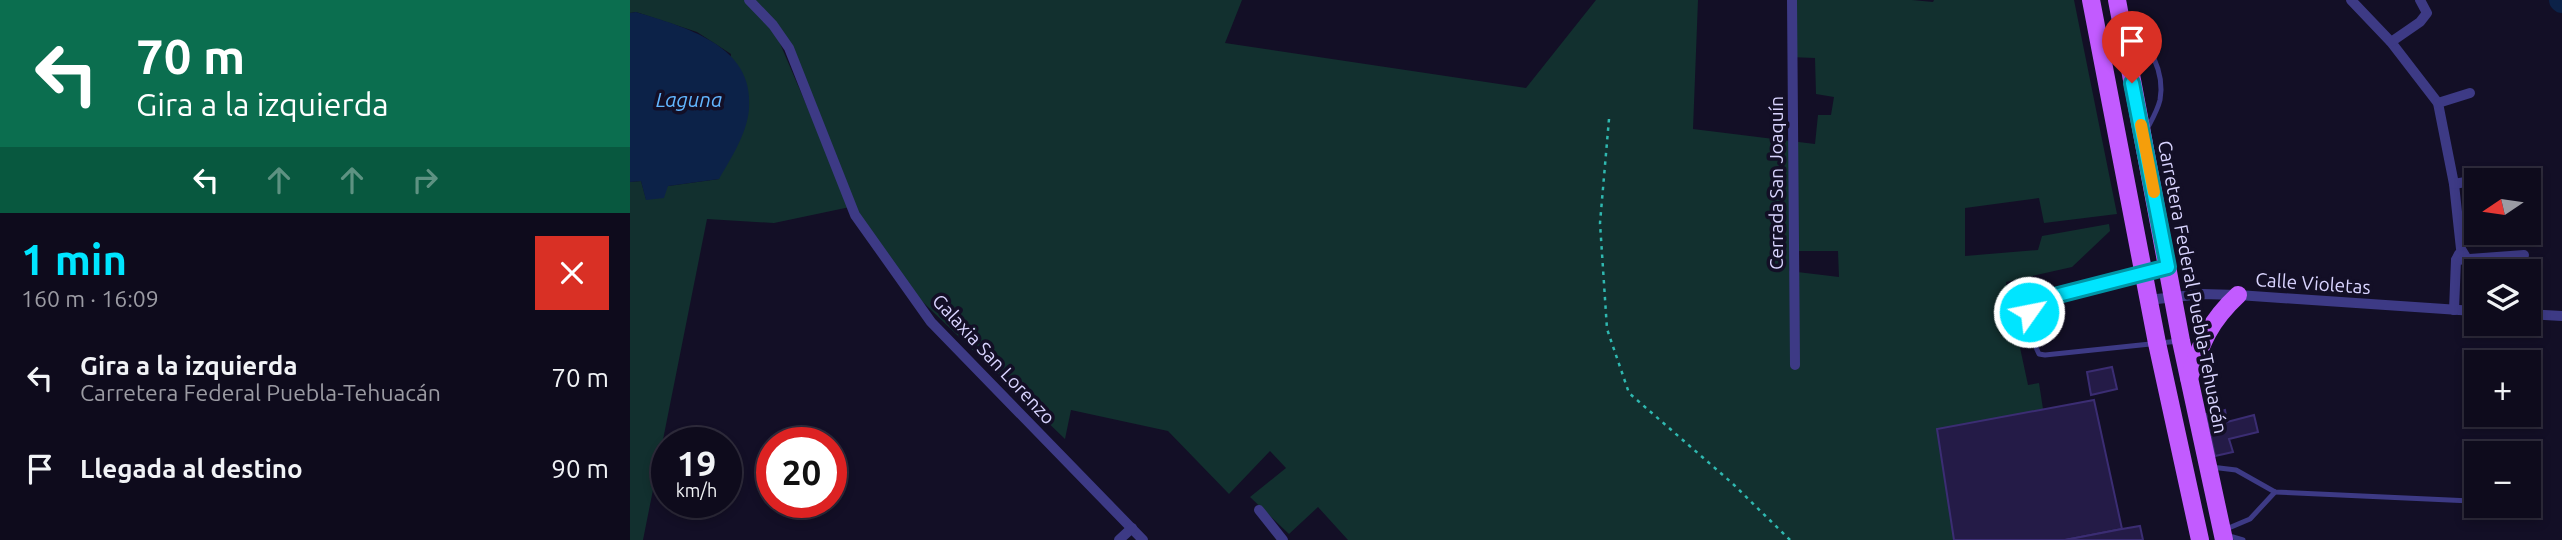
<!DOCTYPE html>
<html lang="es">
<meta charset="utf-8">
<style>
body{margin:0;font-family:Ubuntu,sans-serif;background:#171425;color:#f1f3f6;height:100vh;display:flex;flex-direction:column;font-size:26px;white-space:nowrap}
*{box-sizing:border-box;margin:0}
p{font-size:23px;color:#9b9ba3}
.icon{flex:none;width:38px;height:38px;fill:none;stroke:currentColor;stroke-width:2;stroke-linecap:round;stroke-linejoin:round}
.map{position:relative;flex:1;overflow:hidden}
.details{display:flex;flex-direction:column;background:#0e0b1c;width:630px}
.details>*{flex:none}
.guide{background:#0b6e4f;color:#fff;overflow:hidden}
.needle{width:46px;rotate:257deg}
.tools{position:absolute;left:1834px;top:168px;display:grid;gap:14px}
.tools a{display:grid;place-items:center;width:77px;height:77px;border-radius:0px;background:#0e0b1c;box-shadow:0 4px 10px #0003,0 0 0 2px #2e2b3b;font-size:35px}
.speed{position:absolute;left:21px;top:427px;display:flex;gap:14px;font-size:35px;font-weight:700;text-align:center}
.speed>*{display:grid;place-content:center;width:91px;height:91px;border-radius:50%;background:#0e0b1c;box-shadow:0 4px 10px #0003,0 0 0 2px #2e2b3b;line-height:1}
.speed small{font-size:18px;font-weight:400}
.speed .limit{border:10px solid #d22;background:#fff;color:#111}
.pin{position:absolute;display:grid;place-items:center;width:60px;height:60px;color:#fff;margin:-72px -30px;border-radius:50% 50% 50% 0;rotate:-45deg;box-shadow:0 0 7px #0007}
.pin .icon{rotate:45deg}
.me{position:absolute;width:77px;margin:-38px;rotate:57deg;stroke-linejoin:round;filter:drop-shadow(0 0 5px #0008)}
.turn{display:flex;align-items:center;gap:24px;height:147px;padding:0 21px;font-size:32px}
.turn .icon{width:91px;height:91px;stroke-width:2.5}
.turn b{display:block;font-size:49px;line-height:60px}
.lanes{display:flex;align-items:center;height:66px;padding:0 21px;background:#0003;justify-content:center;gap:35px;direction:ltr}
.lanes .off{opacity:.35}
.round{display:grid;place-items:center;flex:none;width:74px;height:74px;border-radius:0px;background:#171425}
.head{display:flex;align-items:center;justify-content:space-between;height:119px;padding:0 21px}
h1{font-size:42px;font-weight:700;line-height:52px;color:#00e5ff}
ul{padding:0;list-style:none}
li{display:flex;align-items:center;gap:21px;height:91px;padding:0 21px}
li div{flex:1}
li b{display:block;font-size:26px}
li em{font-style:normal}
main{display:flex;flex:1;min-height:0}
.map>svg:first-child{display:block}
.green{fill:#12302f;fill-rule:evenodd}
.water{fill:#0c2248}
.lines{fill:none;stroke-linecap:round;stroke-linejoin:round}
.river{stroke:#0c2248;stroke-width:24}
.building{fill:#241b47;stroke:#3b2d73;stroke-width:2}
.path{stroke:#2fb8b0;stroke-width:2.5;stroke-dasharray:3.5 5;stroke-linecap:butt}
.service{stroke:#3d3a85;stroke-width:5}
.minor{stroke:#3d3a85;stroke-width:10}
.primary{stroke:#c25bff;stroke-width:18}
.route-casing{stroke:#0095a6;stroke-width:18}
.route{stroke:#00e5ff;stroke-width:12}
.slow{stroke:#f59e0b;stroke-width:12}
.labels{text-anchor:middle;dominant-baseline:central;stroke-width:7;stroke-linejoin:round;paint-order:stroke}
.street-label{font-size:19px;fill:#d9d4ff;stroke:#130f26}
.water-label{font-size:21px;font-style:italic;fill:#62b6ff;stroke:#130f26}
</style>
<main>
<section class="details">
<div class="guide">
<div class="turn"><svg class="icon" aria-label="left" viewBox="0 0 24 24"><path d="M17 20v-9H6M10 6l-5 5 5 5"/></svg><div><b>70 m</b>Gira a la izquierda</div></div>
<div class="lanes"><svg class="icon" aria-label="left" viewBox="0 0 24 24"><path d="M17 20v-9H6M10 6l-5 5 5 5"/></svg><svg class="icon off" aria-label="ahead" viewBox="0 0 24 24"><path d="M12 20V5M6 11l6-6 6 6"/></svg><svg class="icon off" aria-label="ahead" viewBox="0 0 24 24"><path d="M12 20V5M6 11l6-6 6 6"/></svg><svg class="icon off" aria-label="right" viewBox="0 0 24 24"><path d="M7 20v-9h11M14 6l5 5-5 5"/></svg></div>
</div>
<div class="head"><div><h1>1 min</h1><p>160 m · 16:09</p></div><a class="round" style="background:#d93025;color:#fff"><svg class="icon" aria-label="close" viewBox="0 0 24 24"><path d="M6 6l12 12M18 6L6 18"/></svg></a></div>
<ul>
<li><svg class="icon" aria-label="left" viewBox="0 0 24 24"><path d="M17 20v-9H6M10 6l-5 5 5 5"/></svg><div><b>Gira a la izquierda</b><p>Carretera Federal Puebla-Tehuacán</p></div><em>70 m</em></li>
<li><svg class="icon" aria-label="arrive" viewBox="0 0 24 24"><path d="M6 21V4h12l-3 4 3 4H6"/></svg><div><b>Llegada al destino</b></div><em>90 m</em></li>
</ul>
</section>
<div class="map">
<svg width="1932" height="540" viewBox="0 0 1932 540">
<rect width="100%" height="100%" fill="#130f26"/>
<g class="green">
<path d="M0 0H116L143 27 220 207 144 223 77 219 13 540H0V182L11 181 16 199 38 186 89 179 101 54 67 32 6 12 0 13Z"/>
<path d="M121 0H612L595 43 896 88 966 0H1068L1063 129 1185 144 1188 115H1201L1204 97 1186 94 1185 58 1159 57V0H1282L1303 2 1304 0H1444L1487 214 1414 223 1409 198 1335 208V256L1408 250 1412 236 1479 224 1480 231 1442 267 1376 282 1398 385 1409 383 1413 409 1308 429 1325 540H718L688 507 659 534 620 497 656 468 640 451 599 494 538 431 441 410 435 439 271 281 224 207 169 69ZM1160 251H1208L1209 277 1159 271Z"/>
</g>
<path class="water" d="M6 12C53 27 125 44 119 109 117 134 101 158 89 179L38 186 34 198 16 200 11 181 0 182V13Z"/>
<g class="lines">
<path class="river" d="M1931 0 1932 1"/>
</g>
<g class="building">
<path d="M1482 367 1487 389 1461 395 1457 372Z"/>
<path d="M1464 400 1492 529 1435 540H1324L1307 429Z"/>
<path d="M1595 410 1597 422 1624 415 1628 432 1599 439 1603 452 1585 456 1576 414Z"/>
<path d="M1510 526 1513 540H1435L1492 529Z"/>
</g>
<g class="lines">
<path class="path" d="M979 119 970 223 977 329 999 393 1102 483 1160 540"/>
<g class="service">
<path d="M1497 27C1520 41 1535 73 1530 100 1527 112 1521 121 1516 131"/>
<path d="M1535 268 1405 301 1399 305C1398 320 1402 340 1409 354L1415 355 1549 341"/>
<path d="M1581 467 1606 470 1645 492 1841 501"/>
<path d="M1594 530 1620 519 1645 492"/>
<path d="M1596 535 1613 540"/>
</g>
<g class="minor">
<path d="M119 0 143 25 159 48 225 215 301 322 513 540"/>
<path d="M1162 0 1165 365"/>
<path d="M1721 0 1761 42 1808 103 1824 184 1831 249 1837 259 1840 311"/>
<path d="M1761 42 1790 22 1797 13 1790 0"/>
<path d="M1808 103 1840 93"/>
<path d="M1824 184 1881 174"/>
<path d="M1826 260 1894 255"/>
<path d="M1518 300 1572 294 1608 295 1844 311"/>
<path d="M1824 310 1826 260 1829 254"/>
<path d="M1899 314 1932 316"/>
<path d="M629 510 653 540"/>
<path d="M489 540 502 528"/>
</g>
<g class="primary">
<path d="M1461 0 1527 343 1570 540"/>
<path d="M1487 0 1551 341 1594 540"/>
<path d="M1559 378C1572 342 1579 322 1608 295"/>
</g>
</g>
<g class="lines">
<g class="route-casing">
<path id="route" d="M1399 312V305L1405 301 1538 267 1502 83"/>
</g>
<use href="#route" class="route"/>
<path class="slow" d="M1511 125 1524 192"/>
</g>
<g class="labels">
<g class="street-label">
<text transform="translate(1146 183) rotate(-90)">Cerrada San Joaquín</text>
<text transform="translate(1683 283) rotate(4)">Calle Violetas</text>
<text transform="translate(1563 287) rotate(79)">Carretera Federal Puebla-Tehuacán</text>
<text transform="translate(364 359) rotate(47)">Galaxia San Lorenzo</text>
</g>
<g class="water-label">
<text x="59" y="99">Laguna</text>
</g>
</g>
</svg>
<div class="tools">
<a><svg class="needle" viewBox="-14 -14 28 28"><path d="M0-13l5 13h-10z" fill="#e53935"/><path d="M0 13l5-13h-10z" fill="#9b9ba3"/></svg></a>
<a><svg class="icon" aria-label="layers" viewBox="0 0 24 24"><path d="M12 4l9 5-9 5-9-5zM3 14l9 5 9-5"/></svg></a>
<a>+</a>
<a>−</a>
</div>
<div class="speed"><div>19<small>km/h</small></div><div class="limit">20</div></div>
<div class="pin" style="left:1502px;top:83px;background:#d93025"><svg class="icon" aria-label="arrive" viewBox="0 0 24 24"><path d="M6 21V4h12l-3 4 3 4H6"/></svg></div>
<svg class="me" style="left:1399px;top:312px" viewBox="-20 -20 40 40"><circle r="17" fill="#00e5ff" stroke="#fff" stroke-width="3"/><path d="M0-11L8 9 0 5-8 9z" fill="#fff"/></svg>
</div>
</main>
